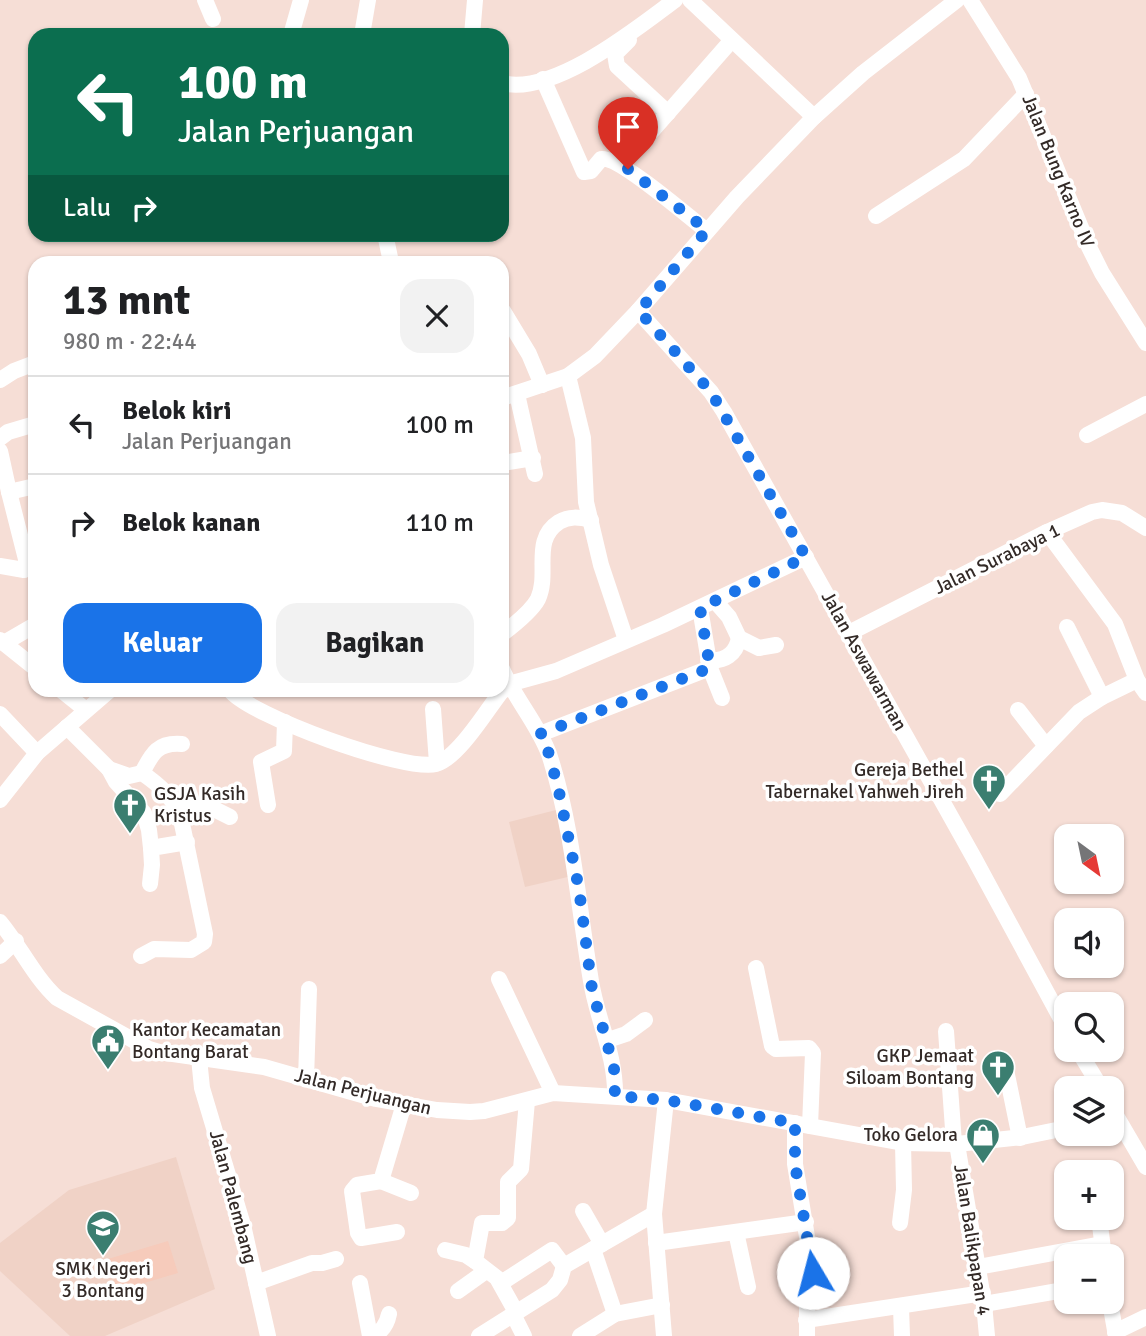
<!DOCTYPE html>
<html lang="id">
<meta charset="utf-8">
<style>
body{margin:0;font-family:Signika,sans-serif;background:#f2f2f2;color:#202124;height:100vh;display:flex;flex-direction:column;font-size:26px;white-space:nowrap}
*{box-sizing:border-box;margin:0}
p{font-size:23px;color:#757577}
.icon{flex:none;width:38px;height:38px;fill:none;stroke:currentColor;stroke-width:2;stroke-linecap:round;stroke-linejoin:round}
.map{position:relative;flex:1;overflow:hidden}
.sheet{position:absolute;left:28px;top:256px;width:481px;height:441px;display:flex;flex-direction:column;background:#fff;border-radius:21px;box-shadow:0 2px 5px #0004}
.sheet>*{flex:none}
.top-card{position:absolute;left:28px;top:28px;width:481px;height:214px;border-radius:21px;box-shadow:0 2px 5px #0004;background:#0b6e4f;color:#fff;overflow:hidden}
.needle{width:46px;rotate:147deg}
.fabs{position:absolute;left:1054px;top:824px;display:grid;gap:14px}
.fabs a{display:grid;place-items:center;width:70px;height:70px;border-radius:14px;background:#fff;box-shadow:0 2px 5px #0004;font-size:35px}
.pin{position:absolute;display:grid;place-items:center;width:60px;height:60px;color:#fff;margin:-72px -30px;border-radius:50% 50% 50% 0;rotate:-45deg;box-shadow:0 0 7px #0007}
.pin .icon{rotate:45deg}
.me{position:absolute;width:77px;margin:-38px;rotate:352deg;stroke-linejoin:round;filter:drop-shadow(0 0 5px #0008)}
.turn{display:flex;align-items:center;gap:24px;height:147px;padding:0 35px;font-size:32px}
.turn .icon{width:91px;height:91px;stroke-width:2.5}
.turn b{display:block;font-size:49px;line-height:60px}
.then{display:flex;align-items:center;height:66px;padding:0 35px;background:#0003;gap:14px;font-size:26px}
.round{display:grid;place-items:center;flex:none;width:74px;height:74px;border-radius:21px;background:#f2f2f2}
.headline{display:flex;align-items:center;justify-content:space-between;height:119px;padding:0 35px}
h1{font-size:42px;font-weight:700;line-height:52px}
.button{display:flex;gap:14px;margin-top:auto;padding:14px 35px}
.button a{flex:1;height:80px;border-radius:21px;background:#1a73e8;color:#fff;font-size:28px;font-weight:700;line-height:80px;text-align:center}
.button a+a{background:#f2f2f2;color:#202124}
ul{padding:0;list-style:none}
li{display:flex;align-items:center;gap:21px;height:98px;padding:0 35px;border-top:2px solid #e0e0e0}
li div{flex:1}
li b{display:block;font-size:26px}
li em{font-style:normal}
.map>svg:first-child{display:block}
.built{fill:#f0d2c6}
.green{fill:#f6cbbb}
.lines{fill:none;stroke-linecap:round;stroke-linejoin:round}
.minor{stroke:#fff;stroke-width:16}
.route{stroke:#1a73e8;stroke-width:12;stroke-dasharray:0 21.6}
.labels{text-anchor:middle;dominant-baseline:central;stroke-width:7;stroke-linejoin:round;paint-order:stroke}
.street-label{font-size:19px;fill:#332a27;stroke:#fff}
.poi-label{font-size:19px;fill:#332a27;stroke:#fff;text-anchor:end}
</style>
<div class="map">
<svg width="1146" height="1336" viewBox="0 0 1146 1336">
<rect width="100%" height="100%" fill="#f6ded6"/>
<g class="built">
<path d="M556 810 572 876 525 887 509 822Z"/>
<path d="M176 1157 215 1289 105 1336H70L0 1271V1243L69 1190Z"/>
</g>
<path class="green" d="M168 1241 178 1273 117 1291 108 1259Z"/>
<g class="lines">
<g class="minor">
<path d="M205 0 213 19"/>
<path d="M690 0 814 117"/>
<path d="M970 0 1019 78 1089 247 1102 273 1146 343"/>
<path d="M291 35 301 0"/>
<path d="M362 35 368 0"/>
<path d="M472 35 475 0"/>
<path d="M629 40 615 54 617 66 668 113"/>
<path d="M543 79 584 172 591 171 601 159C618 155 689 217 707 231"/>
<path d="M502 83C553 96 636 29 675 0"/>
<path d="M652 131 731 41"/>
<path d="M876 216 964 159 1026 94"/>
<path d="M385 234 391 262"/>
<path d="M503 311 529 354 542 385"/>
<path d="M638 311 711 392 724 412 974 858 1066 1028"/>
<path d="M568 376 583 438 586 502 601 565 626 640"/>
<path d="M0 380 14 371 35 363"/>
<path d="M517 394 535 474"/>
<path d="M502 398 568 376 595 356 638 311 737 197 814 117 863 73 957 0"/>
<path d="M1087 435 1146 404"/>
<path d="M0 438 8 432 35 424"/>
<path d="M0 451 9 492 35 486"/>
<path d="M502 463 533 458"/>
<path d="M1047 532 1115 624 1137 680 1146 693"/>
<path d="M0 566 24 570 28 567 9 492"/>
<path d="M715 601 729 617 739 638 759 648 776 645"/>
<path d="M1067 627 1102 697"/>
<path d="M849 633 1047 532 1092 512 1102 510 1122 513 1146 528"/>
<path d="M502 634C514 625 531 612 538 599 550 573 531 540 559 522 569 516 579 517 591 520"/>
<path d="M0 640 35 668"/>
<path d="M4 643 35 625"/>
<path d="M708 660C725 662 736 654 739 638"/>
<path d="M710 668 722 698"/>
<path d="M502 669C515 699 538 724 549 754 573 827 578 905 591 981 597 1020 616 1055 615 1096"/>
<path d="M61 690 86 710"/>
<path d="M230 690C250 716 404 772 436 764 458 758 487 710 501 692L516 682 556 671 663 625 806 557"/>
<path d="M433 709 437 763"/>
<path d="M1018 710 1046 746"/>
<path d="M0 714 37 753"/>
<path d="M67 727 109 769 129 776 142 773C161 786 173 797 181 819L205 934 204 942 191 950 154 949 141 956"/>
<path d="M540 734 710 668 700 608"/>
<path d="M109 769 116 782 144 813 149 830 151 848"/>
<path d="M142 773C152 753 158 742 182 744"/>
<path d="M1000 794 1079 712 1102 697 1137 680"/>
<path d="M0 800 37 753 110 690"/>
<path d="M268 805 261 762 284 751 285 722"/>
<path d="M178 810 210 807 230 817"/>
<path d="M150 884 152 865 151 848 187 842"/>
<path d="M0 922C20 946 34 977 57 998L149 1049 159 1052 264 1067 376 1099 437 1110 470 1112 484 1111 553 1093 666 1100 903 1143 957 1144 1022 1137 1066 1128"/>
<path d="M0 956 16 941"/>
<path d="M756 968 772 1046 776 1049 809 1048 813 1053 810 1126"/>
<path d="M499 979 553 1093"/>
<path d="M946 1031 954 1143"/>
<path d="M608 1040 626 1034 645 1020"/>
<path d="M1078 1050 1101 1088"/>
<path d="M199 1058 202 1088 243 1225 268 1336"/>
<path d="M1005 1065 1020 1138"/>
<path d="M306 1079 309 989"/>
<path d="M1111 1107 1146 1167"/>
<path d="M795 1123V1164L813 1273 807 1298V1336"/>
<path d="M957 1144 984 1304 987 1336"/>
<path d="M381 1181 411 1193"/>
<path d="M583 1211 602 1244"/>
<path d="M1099 1218 1104 1256"/>
<path d="M900 1223 904 1190 903 1143"/>
<path d="M397 1232 361 1238 358 1233 352 1191 357 1185 381 1181 404 1104"/>
<path d="M736 1232 748 1287"/>
<path d="M656 1243 806 1222"/>
<path d="M593 1249 615 1314"/>
<path d="M445 1250 466 1255 475 1261"/>
<path d="M978 1267 1102 1244"/>
<path d="M256 1283 312 1263H322L336 1259"/>
<path d="M360 1283 370 1336"/>
<path d="M501 1283 552 1250 564 1266"/>
<path d="M458 1291 486 1271"/>
<path d="M1110 1302 1116 1336"/>
<path d="M984 1304 1058 1291"/>
<path d="M901 1307 902 1336"/>
<path d="M516 1312 497 1278 475 1261 482 1223H502L508 1218V1182L521 1169 527 1101"/>
<path d="M513 1314 524 1336"/>
<path d="M806 1320 983 1293"/>
<path d="M1115 1332 1146 1317"/>
<path d="M372 1336C382 1332 387 1324 389 1314"/>
<path d="M479 1336 552 1290 560 1280 564 1266 654 1214"/>
<path d="M580 1336 615 1314 662 1305"/>
<path d="M664 1336 654 1214 666 1100"/>
</g>
</g>
<g class="lines">
<path class="route" d="M628 169 707 230 639 311 711 392 806 557 700 608 710 668 540 734 548 751 558 787 579 889 592 989 614 1068 615 1096 666 1100 795 1123V1164L813 1273"/>
</g>
<defs>
<g id="church-pin" transform="scale(1.75)"><path d="M0 17L-7.5 6A9.5 9.5 0 1 1 7.5 6Z" fill="#3b7e70" stroke="#fff"/><path d="M-1.2-6h2.4v3.5h3.3v2.4h-3.3V6h-2.4V-.1h-3.3v-2.4h3.3Z" fill="#fff"/></g>
<g id="civic-pin" transform="scale(1.75)"><path d="M0 17L-7.5 6A9.5 9.5 0 1 1 7.5 6Z" fill="#3b7e70" stroke="#fff"/><path d="M-.6-6.5H3V-4.5H.6V-3L4-1V1h2V6H-6V1h2V-1L-.6-3ZM-1.2 2.5V6h2.4V2.5Z" fill="#fff"/></g>
<g id="shop-pin" transform="scale(1.75)"><path d="M0 17L-7.5 6A9.5 9.5 0 1 1 7.5 6Z" fill="#3b7e70" stroke="#fff"/><path d="M-5-2.5h2.3a2.7 3.5 0 0 1 5.4 0H5L5.5 6h-11ZM-1.5-2.5h3a1.5 2.3 0 0 0-3 0Z" fill="#fff"/></g>
<g id="school-pin" transform="scale(1.75)"><path d="M0 17L-7.5 6A9.5 9.5 0 1 1 7.5 6Z" fill="#3b7e70" stroke="#fff"/><path d="M0-5L7-2L0 1L-7-2ZM-4 1L0 2.5L4 1V4Q0 6-4 4Z" fill="#fff"/></g>
</defs>
<g fill-rule="evenodd">
<use href="#church-pin" x="989" y="781"/>
<use href="#church-pin" x="130" y="805"/>
<use href="#civic-pin" x="108" y="1041"/>
<use href="#church-pin" x="998" y="1067"/>
<use href="#shop-pin" x="983" y="1135"/>
<use href="#school-pin" x="103" y="1227"/>
</g>
<g class="labels">
<g class="street-label">
<text transform="translate(1058 171) rotate(68)">Jalan Bung Karno IV</text>
<text transform="translate(997 559) rotate(-26)">Jalan Surabaya 1</text>
<text transform="translate(864 661) rotate(61)">Jalan Aswawarman</text>
<text transform="translate(363 1092) rotate(14)">Jalan Perjuangan</text>
<text transform="translate(233 1197) rotate(75)">Jalan Palembang</text>
<text transform="translate(972 1240) rotate(81)">Jalan Balikpapan 4</text>
</g>
<g class="poi-label">
<text x="964" y="770">Gereja Bethel<tspan x="964" dy="22">Tabernakel Yahweh Jireh</tspan></text>
<text x="154" y="794" text-anchor="start">GSJA Kasih<tspan x="154" dy="22">Kristus</tspan></text>
<text x="132" y="1030" text-anchor="start">Kantor Kecamatan<tspan x="132" dy="22">Bontang Barat</tspan></text>
<text x="974" y="1056">GKP Jemaat<tspan x="974" dy="22">Siloam Bontang</tspan></text>
<text x="958" y="1135">Toko Gelora</text>
<text x="103" y="1269" text-anchor="middle">SMK Negeri<tspan x="103" dy="22">3 Bontang</tspan></text>
</g>
</g>
</svg>
<div class="fabs">
<a><svg class="needle" viewBox="-14 -14 28 28"><path d="M0-13l5 13h-10z" fill="#e53935"/><path d="M0 13l5-13h-10z" fill="#757577"/></svg></a>
<a><svg class="icon" aria-label="sound" viewBox="0 0 24 24"><path d="M4 9h4l5-4v14l-5-4H4zM17 9q2 3 0 6"/></svg></a>
<a><svg class="icon" aria-label="search" viewBox="0 0 24 24"><circle cx="10" cy="10" r="6"/><path d="M15 15l6 6"/></svg></a>
<a><svg class="icon" aria-label="layers" viewBox="0 0 24 24"><path d="M12 4l9 5-9 5-9-5zM3 14l9 5 9-5"/></svg></a>
<a>+</a>
<a>−</a>
</div>
<div class="pin" style="left:628px;top:169px;background:#d93025"><svg class="icon" aria-label="arrive" viewBox="0 0 24 24"><path d="M6 21V4h12l-3 4 3 4H6"/></svg></div>
<svg class="me" style="left:813px;top:1273px" viewBox="-20 -20 40 40"><circle r="19" fill="#fff"/><path d="M0-13L10 11 0 6-10 11z" fill="#1a73e8"/></svg>
<div class="top-card">
<div class="turn"><svg class="icon" aria-label="left" viewBox="0 0 24 24"><path d="M17 20v-9H6M10 6l-5 5 5 5"/></svg><div><b>100 m</b>Jalan Perjuangan</div></div>
<div class="then">Lalu<svg class="icon" aria-label="right" viewBox="0 0 24 24"><path d="M7 20v-9h11M14 6l5 5-5 5"/></svg></div>
</div>
<section class="sheet">
<div class="headline"><div><h1>13 mnt</h1><p>980 m · 22:44</p></div><a class="round"><svg class="icon" aria-label="close" viewBox="0 0 24 24"><path d="M6 6l12 12M18 6L6 18"/></svg></a></div>
<ul>
<li><svg class="icon" aria-label="left" viewBox="0 0 24 24"><path d="M17 20v-9H6M10 6l-5 5 5 5"/></svg><div><b>Belok kiri</b><p>Jalan Perjuangan</p></div><em>100 m</em></li>
<li><svg class="icon" aria-label="right" viewBox="0 0 24 24"><path d="M7 20v-9h11M14 6l5 5-5 5"/></svg><div><b>Belok kanan</b></div><em>110 m</em></li>
</ul>
<div class="button"><a>Keluar</a><a>Bagikan</a></div>
</section>
</div>
